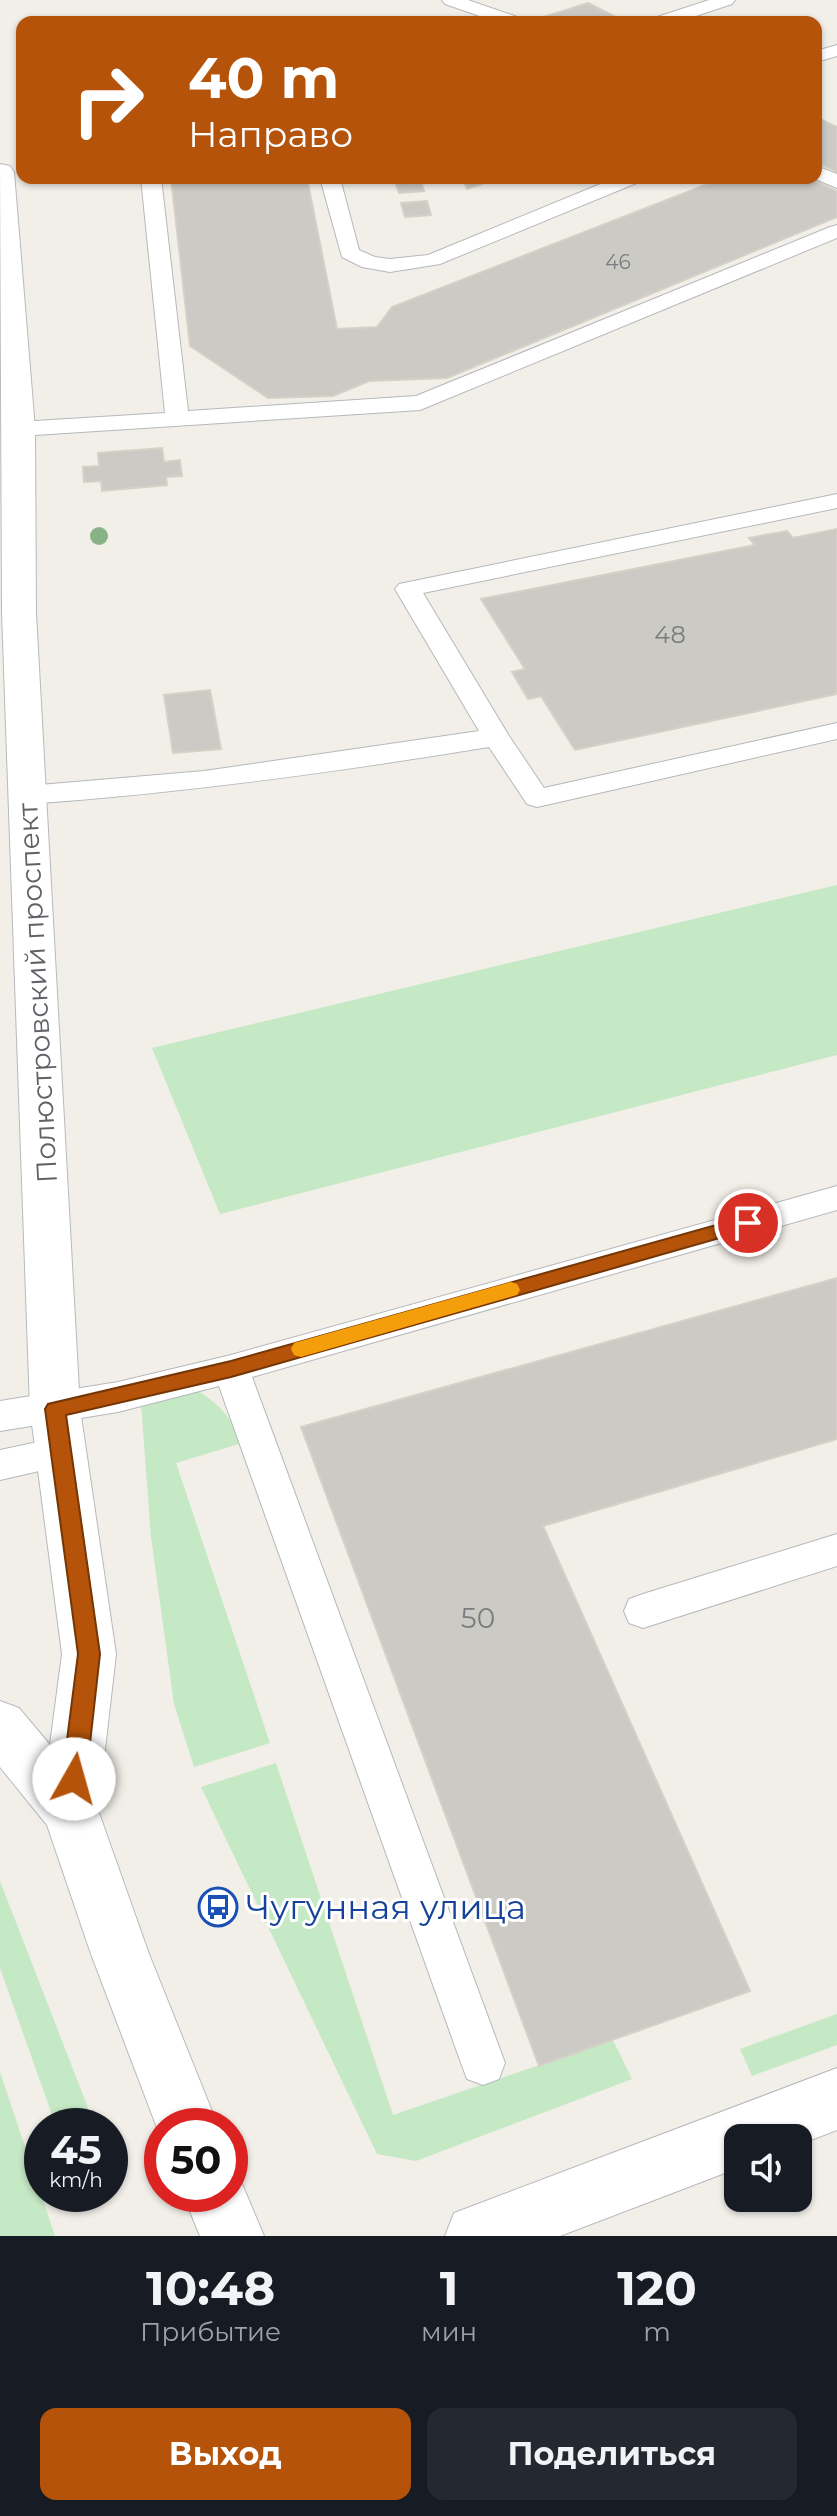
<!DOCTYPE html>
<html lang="ru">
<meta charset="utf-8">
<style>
body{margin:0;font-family:Montserrat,sans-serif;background:#242831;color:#f1f3f6;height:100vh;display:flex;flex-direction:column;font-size:30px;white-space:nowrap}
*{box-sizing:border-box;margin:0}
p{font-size:26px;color:#9ea1a6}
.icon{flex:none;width:44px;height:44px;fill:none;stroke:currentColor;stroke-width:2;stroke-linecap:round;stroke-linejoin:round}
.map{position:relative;height:2236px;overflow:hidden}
.details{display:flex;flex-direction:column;background:#171b24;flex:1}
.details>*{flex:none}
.top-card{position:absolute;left:16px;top:16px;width:806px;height:168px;border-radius:16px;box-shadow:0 2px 6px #0004;background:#b45309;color:#fff;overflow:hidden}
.controls{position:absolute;left:724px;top:2124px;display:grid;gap:16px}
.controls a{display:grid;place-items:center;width:88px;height:88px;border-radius:16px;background:#171b24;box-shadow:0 2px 6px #0004;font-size:40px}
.speed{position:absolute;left:24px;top:2108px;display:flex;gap:16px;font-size:40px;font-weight:700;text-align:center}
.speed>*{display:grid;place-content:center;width:104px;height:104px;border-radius:50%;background:#171b24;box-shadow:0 2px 6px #0004;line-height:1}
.speed small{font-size:20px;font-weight:400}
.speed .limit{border:12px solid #d22;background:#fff;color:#111}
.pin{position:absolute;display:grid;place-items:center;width:68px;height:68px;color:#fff;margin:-34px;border:4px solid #fff;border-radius:50%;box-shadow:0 2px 8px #0007}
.me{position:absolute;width:88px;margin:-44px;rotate:7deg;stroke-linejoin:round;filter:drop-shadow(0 0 6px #0008)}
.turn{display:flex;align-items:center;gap:28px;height:168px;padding:0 40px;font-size:36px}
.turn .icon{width:104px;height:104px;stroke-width:2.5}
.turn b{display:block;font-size:56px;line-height:68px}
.eta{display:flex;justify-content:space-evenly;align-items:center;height:136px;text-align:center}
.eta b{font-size:48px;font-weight:700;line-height:56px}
.button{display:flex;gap:16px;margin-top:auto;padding:16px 40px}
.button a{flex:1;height:92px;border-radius:16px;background:#b45309;color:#fff;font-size:32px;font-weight:700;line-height:92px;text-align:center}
.button a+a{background:#242831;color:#f1f3f6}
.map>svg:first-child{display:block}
.green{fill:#c5e8c5}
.building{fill:#cccac5;stroke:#d6d1c6;stroke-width:2}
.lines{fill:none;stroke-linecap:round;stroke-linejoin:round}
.lane-casing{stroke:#b5b8bc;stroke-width:2}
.street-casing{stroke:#b5b8bc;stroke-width:2}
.secondary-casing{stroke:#b6babf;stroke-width:2}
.lane{fill:#fff;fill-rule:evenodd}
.street{fill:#fff;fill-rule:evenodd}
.secondary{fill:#fff;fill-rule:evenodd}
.tree{fill:#89b387}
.route{fill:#b45309;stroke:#753606;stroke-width:2}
.slow{fill:#f59e0b}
.labels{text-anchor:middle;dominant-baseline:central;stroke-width:6;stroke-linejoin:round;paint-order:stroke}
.far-number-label{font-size:20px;fill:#7a7d7f}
.number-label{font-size:24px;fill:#7a7d7f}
.street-label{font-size:28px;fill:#5f6368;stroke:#fff}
.near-number-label{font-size:28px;fill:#7a7d7f}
.near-transit-label{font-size:34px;fill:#164399;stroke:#fff;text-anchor:start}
</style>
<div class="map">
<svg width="837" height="2236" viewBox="0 0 837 2236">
<rect width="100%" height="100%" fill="#f1efe8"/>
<g class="green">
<path d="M837 885V1055L220 1214 152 1048Z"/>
<path d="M196 1390C220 1404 232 1418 242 1443L176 1463 270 1743 194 1767 174 1704 151 1537 141 1404Z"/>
<path d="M276 1763 393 2115 613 2040 632 2079 416 2161 377 2154 201 1787Z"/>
<path d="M0 1881 95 2126H56L0 1968Z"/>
<path d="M837 2014V2045L752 2076 740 2049Z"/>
<path d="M0 2072 55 2236H0Z"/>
</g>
<g class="building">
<path d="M588 3 616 17 600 22 534 20Z"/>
<path d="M816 117 837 127V172L816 162Z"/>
<path d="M171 178H307L337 329 377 327 392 307 723 178H808L837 191V217L447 378 369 381 333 396 268 398 190 346Z"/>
<path d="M394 178H420L424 191 399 193Z"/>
<path d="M463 178H499L467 189Z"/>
<path d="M427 201 431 215 405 217 401 203Z"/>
<path d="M162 448 164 462 180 460 182 476 166 477 167 485 102 491 101 481 84 482 83 467 99 466 98 453Z"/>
<path d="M837 529V694L575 750 541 696 528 699 512 672 525 669 481 599 755 545 749 538 787 531 793 538Z"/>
<path d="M210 690 221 749 173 753 164 695Z"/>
<path d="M837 1278V1439L543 1526 750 1991 539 2066 301 1427Z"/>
</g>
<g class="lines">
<g class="lane-casing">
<g id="lane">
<path d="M442 0H468L520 18 523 22H497L445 4Z"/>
<path d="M709 0H735L732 4 678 22H651L654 18Z"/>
<path d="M837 45V56L816 62V51Z"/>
<path d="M816 166 837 174V188L813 178H816Z"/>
<path d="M141 178H161L188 411 416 396 830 227 837 225V238L420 410 19 436 11 434 7 429 11 424 19 422 165 413Z"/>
<path d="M320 178H340L359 250 375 257 390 259 428 255 615 178H642L639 182 440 264 390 272 362 267 342 257Z"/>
<path d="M837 494V508L423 593 509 736 544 788 837 723V739L537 807 527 804 489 747C336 772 183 793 28 804L18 801 14 795 18 789 28 786 204 771 479 731 395 589 399 584Z"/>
<path d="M837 1186V1210L252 1377 505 2063 499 2079 483 2085 467 2079 461 2063 219 1386 118 1412 0 1431V1401L118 1382 231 1355Z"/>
<path d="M61 1437 74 1441 79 1452 74 1463 0 1480V1450Z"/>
<path d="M837 1534V1566L643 1628 629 1623 624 1611 629 1599 643 1594Z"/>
</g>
</g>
<g class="street-casing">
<path id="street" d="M837 2068V2130L798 2145V2138H738V2168L560 2236H445L454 2213Z"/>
</g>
<g class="secondary-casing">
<g id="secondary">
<path d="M0 164 10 166 14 172 35 429 36 613 80 1409 116 1654 98 1810 149 1954 218 2126H162V2141L91 1954 47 1825 0 1767V1701L19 1708 50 1745 62 1654 30 1409 2 613Z"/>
<path d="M230 2169 237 2172 264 2236H200L183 2194H230Z"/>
</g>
</g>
<use href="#lane" class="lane"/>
<use href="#street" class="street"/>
<use href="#secondary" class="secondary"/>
</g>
<circle class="tree" cx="99" cy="536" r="9"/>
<path class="route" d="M748 1216 758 1223 755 1228 231 1377 66 1415 100 1654 86 1779 82 1787 74 1790 66 1787 62 1779 78 1654 45 1409 48 1404 231 1361Z"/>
<path class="slow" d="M511 1282 517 1284 520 1290 517 1295 301 1357 294 1355 291 1349 294 1343 301 1341Z"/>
<defs>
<g id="bus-ring" transform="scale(2)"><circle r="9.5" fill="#fff" stroke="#1a4fb4" stroke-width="1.5"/><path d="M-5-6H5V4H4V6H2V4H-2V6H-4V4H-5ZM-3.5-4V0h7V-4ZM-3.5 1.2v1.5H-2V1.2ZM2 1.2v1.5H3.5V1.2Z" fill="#1a4fb4"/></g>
</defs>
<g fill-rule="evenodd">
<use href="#bus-ring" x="218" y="1907"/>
</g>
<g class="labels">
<g class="far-number-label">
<text x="618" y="262">46</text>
</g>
<g class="number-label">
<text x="670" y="634">48</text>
</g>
<g class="street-label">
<text transform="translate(37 993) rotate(-93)">Полюстровский проспект</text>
</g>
<g class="near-number-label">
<text x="478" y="1618">50</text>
</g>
<g class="near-transit-label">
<text x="246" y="1907">Чугунная улица</text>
</g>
</g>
</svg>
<div class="controls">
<a><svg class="icon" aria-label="sound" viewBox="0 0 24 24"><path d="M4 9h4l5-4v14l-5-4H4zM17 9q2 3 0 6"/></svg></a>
</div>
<div class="speed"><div>45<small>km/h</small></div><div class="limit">50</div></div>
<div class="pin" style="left:748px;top:1223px;background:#d93025"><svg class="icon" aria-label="arrive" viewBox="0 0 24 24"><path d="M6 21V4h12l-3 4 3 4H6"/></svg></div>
<svg class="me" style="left:74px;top:1779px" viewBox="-20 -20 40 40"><circle r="19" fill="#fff"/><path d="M0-13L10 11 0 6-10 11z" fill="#b45309"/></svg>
<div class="top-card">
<div class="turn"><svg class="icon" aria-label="right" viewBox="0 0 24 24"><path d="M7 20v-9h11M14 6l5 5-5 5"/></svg><div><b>40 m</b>Направо</div></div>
</div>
</div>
<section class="details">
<div class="eta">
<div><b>10:48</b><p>Прибытие</p></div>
<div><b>1</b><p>мин</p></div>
<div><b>120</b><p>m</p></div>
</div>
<div class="button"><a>Выход</a><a>Поделиться</a></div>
</section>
